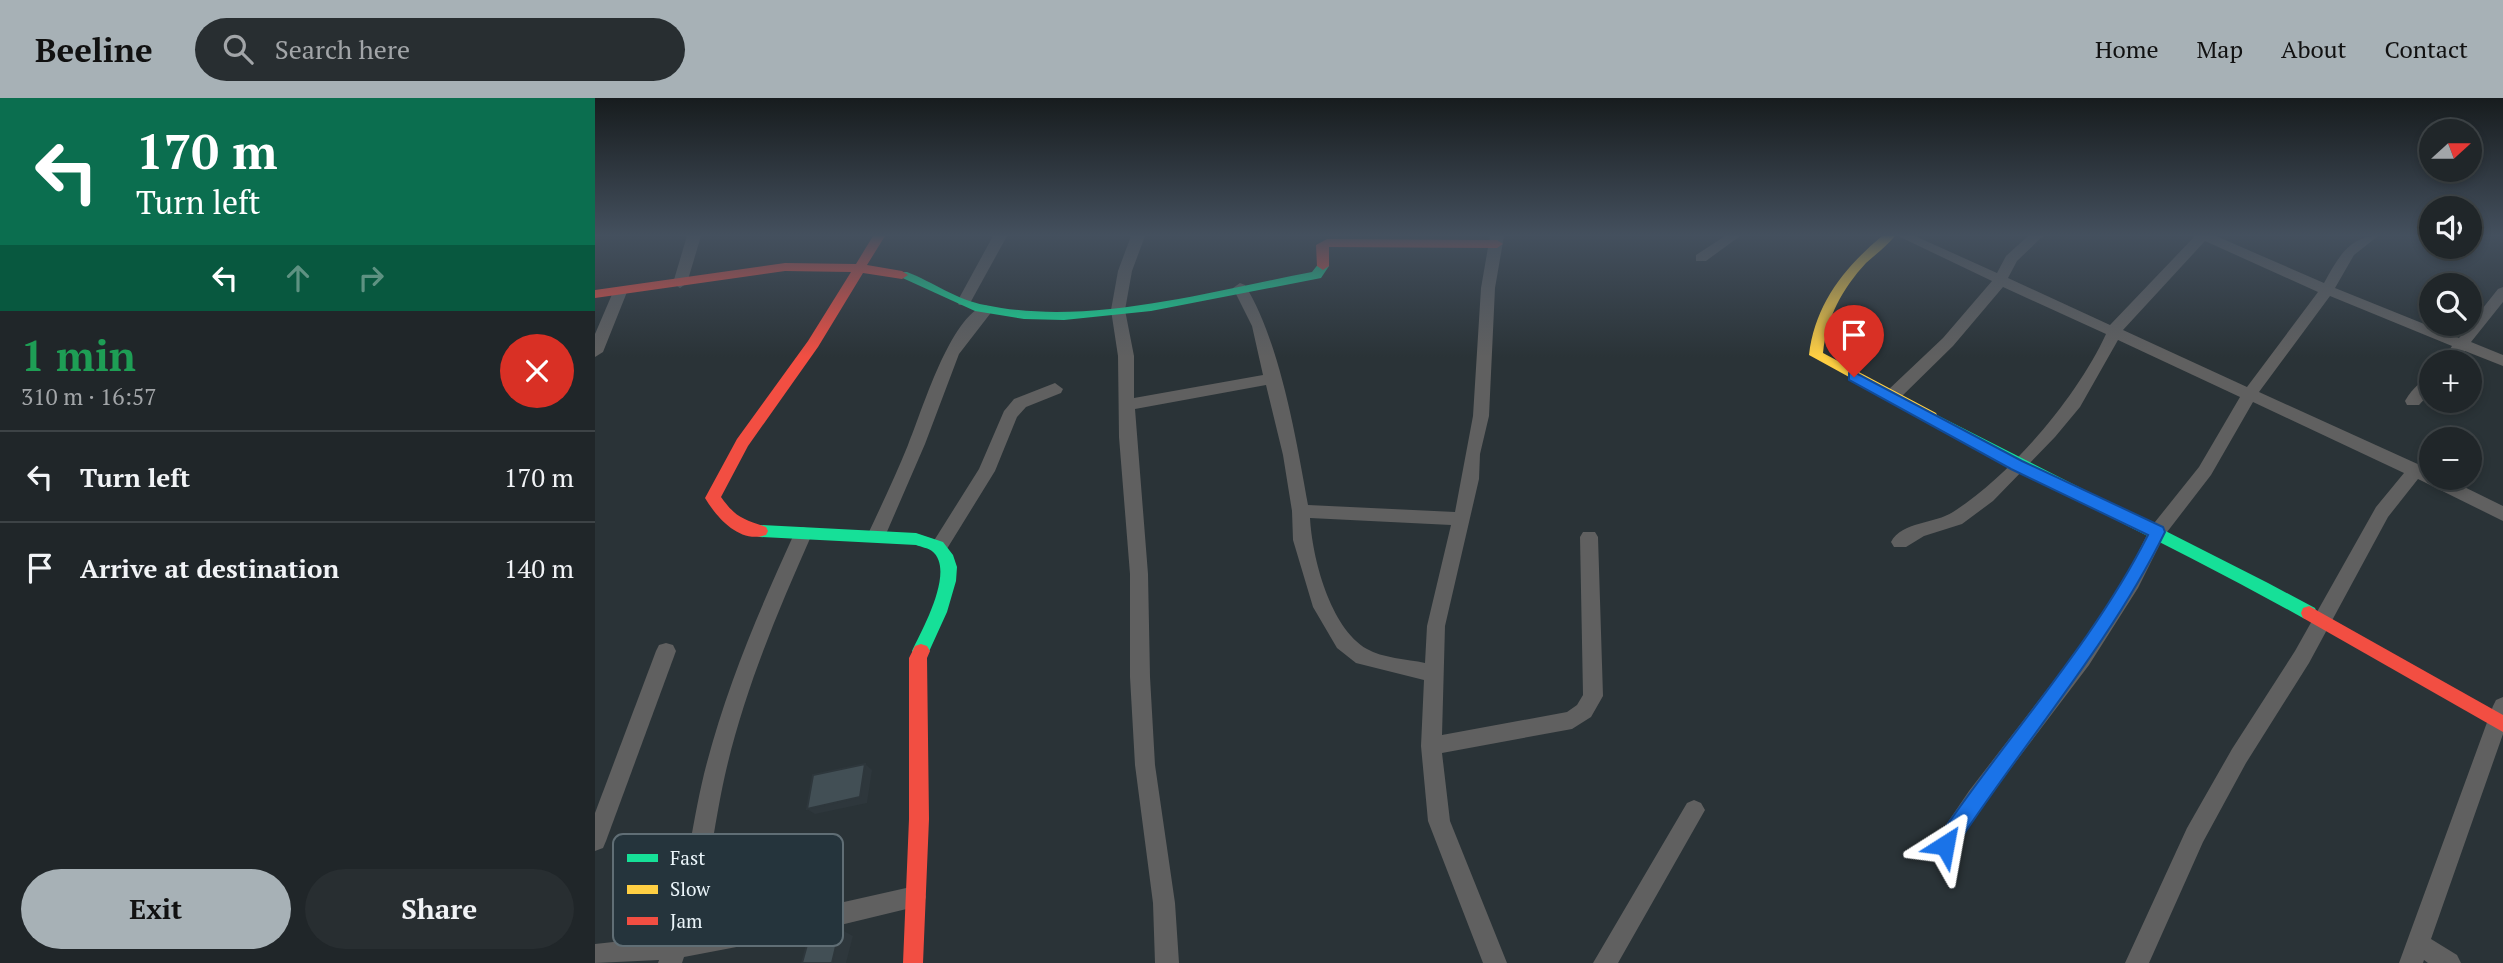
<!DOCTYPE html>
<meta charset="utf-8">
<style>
body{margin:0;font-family:"PT Serif",serif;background:#282e31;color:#f1f3f6;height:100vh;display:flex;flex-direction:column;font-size:26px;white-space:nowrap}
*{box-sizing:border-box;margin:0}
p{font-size:23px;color:#a2a5a8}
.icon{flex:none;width:38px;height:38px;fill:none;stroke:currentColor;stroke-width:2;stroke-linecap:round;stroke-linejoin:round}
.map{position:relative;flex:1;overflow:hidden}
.details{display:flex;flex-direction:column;background:#202629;width:595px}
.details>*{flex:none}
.top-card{background:#0b6e4f;color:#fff;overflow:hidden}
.needle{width:46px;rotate:69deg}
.fabs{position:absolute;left:1824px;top:21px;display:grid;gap:14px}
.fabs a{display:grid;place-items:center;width:63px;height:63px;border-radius:50%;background:#202629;box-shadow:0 4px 10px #0003,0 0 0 2px #3d4346;font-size:35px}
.pin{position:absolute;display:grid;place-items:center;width:60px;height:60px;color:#fff;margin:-72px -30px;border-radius:50% 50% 50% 0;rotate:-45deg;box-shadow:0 0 7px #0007}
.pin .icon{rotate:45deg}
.me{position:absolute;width:77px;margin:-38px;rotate:34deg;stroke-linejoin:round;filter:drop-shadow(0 0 5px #0008)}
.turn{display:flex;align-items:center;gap:24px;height:147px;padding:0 21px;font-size:32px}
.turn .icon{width:91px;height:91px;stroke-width:2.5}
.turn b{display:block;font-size:49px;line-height:60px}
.lanes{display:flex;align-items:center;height:66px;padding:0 21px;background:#0003;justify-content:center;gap:35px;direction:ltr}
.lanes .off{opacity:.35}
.round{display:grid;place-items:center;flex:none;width:74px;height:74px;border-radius:37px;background:#282e31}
.overview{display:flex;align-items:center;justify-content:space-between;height:119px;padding:0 21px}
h1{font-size:42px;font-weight:700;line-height:52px;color:#1e9e55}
.action{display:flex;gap:14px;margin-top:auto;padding:14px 21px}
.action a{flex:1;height:80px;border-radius:42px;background:#a7b1b6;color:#111;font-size:28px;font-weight:700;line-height:80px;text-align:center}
.action a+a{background:#282e31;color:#f1f3f6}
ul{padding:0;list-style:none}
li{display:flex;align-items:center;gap:21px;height:91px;padding:0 21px;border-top:2px solid #3d4346}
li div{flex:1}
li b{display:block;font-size:26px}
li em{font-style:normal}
header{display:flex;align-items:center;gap:42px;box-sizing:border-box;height:98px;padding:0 35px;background:#a7b1b6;color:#111}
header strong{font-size:33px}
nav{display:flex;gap:38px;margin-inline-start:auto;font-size:24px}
.search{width:490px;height:63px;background:#282e31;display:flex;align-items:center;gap:18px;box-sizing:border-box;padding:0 24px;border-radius:38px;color:#a2a5a8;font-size:26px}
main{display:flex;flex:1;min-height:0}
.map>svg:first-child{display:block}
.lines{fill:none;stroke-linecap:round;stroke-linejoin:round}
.street{fill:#606060;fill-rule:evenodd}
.fast{fill:#16e098;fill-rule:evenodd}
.slow{fill:#ffcf43;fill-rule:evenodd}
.jam{fill:#f24e42;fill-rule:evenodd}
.shaded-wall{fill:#2e373c}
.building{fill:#424f55;stroke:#2e373c;stroke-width:2}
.route{fill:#1a73e8;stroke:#114b97;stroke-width:2}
.key{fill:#25343c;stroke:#606e75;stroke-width:2}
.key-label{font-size:19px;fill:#ebf5fa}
</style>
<header>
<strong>Beeline</strong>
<div class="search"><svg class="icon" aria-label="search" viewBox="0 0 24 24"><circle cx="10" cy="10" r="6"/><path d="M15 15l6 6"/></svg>Search here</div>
<nav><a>Home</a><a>Map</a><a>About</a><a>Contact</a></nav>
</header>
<main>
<section class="details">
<div class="top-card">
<div class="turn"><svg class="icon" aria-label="left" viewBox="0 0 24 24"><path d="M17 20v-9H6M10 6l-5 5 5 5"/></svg><div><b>170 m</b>Turn left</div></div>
<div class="lanes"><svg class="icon" aria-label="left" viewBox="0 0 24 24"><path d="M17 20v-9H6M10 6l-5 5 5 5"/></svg><svg class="icon off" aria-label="ahead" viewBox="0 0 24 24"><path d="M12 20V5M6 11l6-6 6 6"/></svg><svg class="icon off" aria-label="right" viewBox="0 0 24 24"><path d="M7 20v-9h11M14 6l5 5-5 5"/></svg></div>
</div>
<div class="overview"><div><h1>1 min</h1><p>310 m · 16:57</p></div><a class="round" style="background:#d93025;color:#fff"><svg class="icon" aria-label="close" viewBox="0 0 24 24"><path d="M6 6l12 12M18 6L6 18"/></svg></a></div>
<ul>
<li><svg class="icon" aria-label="left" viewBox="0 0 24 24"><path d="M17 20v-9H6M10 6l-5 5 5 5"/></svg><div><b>Turn left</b></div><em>170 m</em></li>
<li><svg class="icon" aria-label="arrive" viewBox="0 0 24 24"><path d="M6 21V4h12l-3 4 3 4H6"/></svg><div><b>Arrive at destination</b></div><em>140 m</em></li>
</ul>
<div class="action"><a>Exit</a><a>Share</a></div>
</section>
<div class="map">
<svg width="1908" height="865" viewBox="0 0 1908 865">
<rect width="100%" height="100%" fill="#2a3337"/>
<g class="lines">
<g class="street">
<path d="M92 138H106L92 185 85 190 78 185Z"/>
<path d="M398 138H412L374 207H364L362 204Z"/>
<path d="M536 138H550L537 173 530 212 539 258V300L668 277 657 228 638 190 645 185 650 187C685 244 701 340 713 407L860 414 878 318 886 190 895 138H909L900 190 894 318 885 356 884 381 850 528 847 637 972 614 982 607 988 597 985 439 988 434H1000L1003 439 1008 598 996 619 977 631 847 655 855 723 912 865H888L833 723 826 648 829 582 761 565 742 550 718 509 698 442 697 413 688 357 671 287 540 311 553 476 555 579 560 667 580 805 584 865H560L558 805 540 667 535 579V476L524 339 523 258 516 212 523 173ZM715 420 856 427 832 528 830 565C812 561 787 560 772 551 735 530 717 459 715 420Z"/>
<path d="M1130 138H1145L1111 163H1101V157Z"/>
<path d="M1303 138H1320L1402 175 1411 158 1433 138H1448L1422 163 1413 180 1515 227 1600 138H1621L1729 185C1742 162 1753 138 1783 138L1759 157 1740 190 1864 240 1903 191 1908 189V204L1876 244 1908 257V268L1870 253 1861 264H1846L1857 248 1735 198 1664 294 1827 368 1836 373V380H1851L1908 408V423L1823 381 1793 419 1714 565 1651 665 1608 744 1554 865H1530L1592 730 1637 651 1700 553 1781 409 1809 375 1658 304 1616 377 1569 438 1543 490 1494 567 1388 707 1358 754 1350 758 1342 754 1339 747 1342 740 1374 693 1480 555 1530 480 1556 429 1604 369 1645 299 1523 242 1485 309 1460 339 1398 403 1367 426 1329 438 1311 449H1299L1296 444C1307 423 1340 426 1358 414 1416 377 1482 299 1511 236L1408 189 1358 248 1304 301H1292L1290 297 1292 293 1348 240 1397 183ZM1610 143 1723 194 1652 289 1528 232Z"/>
<path d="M25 189 32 194 8 254 0 259V236L18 194Z"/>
<path d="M391 207 398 212 364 256 330 346 291 436 288 441H276L273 436C287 406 301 377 313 347 327 314 355 217 391 207Z"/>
<path d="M1836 279V294L1824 307H1812L1810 303C1815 294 1826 281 1836 279Z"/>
<path d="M460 285 468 291 466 295 431 309 422 319 400 373 350 454H338L335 449 384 371 409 313 419 301Z"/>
<path d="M208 429 214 431 217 436C182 515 149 593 130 677 118 730 114 784 97 835L200 815 320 788 328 791 331 799 328 807 200 838 89 859 87 865H63L64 862 0 865V846L73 838C91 786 96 730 109 676 130 592 163 515 199 436L202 431Z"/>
<path d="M71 545 78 547 81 553 11 743 8 750 0 753V715L61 553 64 547Z"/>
<path d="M1908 599V636L1836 841 1862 857 1866 865H1833L1829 862 1828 865H1804L1898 608 1901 602Z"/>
<path d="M1099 702 1106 705 1110 712 1106 719 1023 865H998L1092 705Z"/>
</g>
<g class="fast">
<path d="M728 164 734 168 726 180 721 181 556 213 469 222 429 221 380 213 301 177 302 174H312C338 184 362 202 390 207 494 229 615 193 717 174L724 165Z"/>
<path d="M1336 314 1673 485 1720 510 1722 515 1720 520 1714 522 1708 520C1584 451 1455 391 1331 323L1329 319Z"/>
<path d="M165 427 321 435 348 444 358 457 362 469 361 483 352 514 332 558 326 560 320 558 317 553C327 532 361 472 337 453 333 450 326 449 321 447L165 439 159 437 157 433 159 429Z"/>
</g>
<path class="slow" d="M1287 138H1300C1292 148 1281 156 1271 165 1247 191 1232 219 1228 255L1341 315 1343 319 1336 324 1214 257C1220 206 1249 170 1287 138Z"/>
<g class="jam">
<path d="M278 138H290L272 167 307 173 313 177 307 181 268 175 223 249 153 348 126 399C141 420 148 421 171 429L173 433 171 437C145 446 122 420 110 400L142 341 213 243 256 174 190 173 0 200V192L190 165 261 166Z"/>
<path d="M732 141 902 142 908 146 902 150 734 149V168L728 172 722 168 721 147Z"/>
<path d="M1714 508 1908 617V634L1708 520 1706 515 1708 510Z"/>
<path d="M326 546 332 548 335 553 332 560 334 721 328 865H308L314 721V560L320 548Z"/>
</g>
</g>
<g class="shaded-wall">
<path d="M270 666 277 672 272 705 220 716 212 711Z"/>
<path d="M245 831 258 838 251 865H237Z"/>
</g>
<g class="building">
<path d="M270 666 265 699 212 711 218 677Z"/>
<path d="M245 831 237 865H207L215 836Z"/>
</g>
<linearGradient id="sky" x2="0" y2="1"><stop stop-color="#171c1e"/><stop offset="0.53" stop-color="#44505e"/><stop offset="1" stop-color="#44505e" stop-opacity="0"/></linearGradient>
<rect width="1908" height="259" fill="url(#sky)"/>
<path class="route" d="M1259 274 1427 363 1568 429 1570 434C1513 550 1427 646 1357 754L1350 757 1343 754 1340 747 1343 740C1412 638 1497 547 1553 437L1416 371 1254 282V275Z"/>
<rect x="18" y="736" width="230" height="112" rx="10" class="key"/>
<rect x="32" y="756" width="31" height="8" fill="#16e098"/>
<rect x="32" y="787" width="31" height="9" fill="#ffcf43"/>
<rect x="32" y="819" width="31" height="8" fill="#f24e42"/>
<g class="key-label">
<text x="75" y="767">Fast</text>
<text x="75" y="798">Slow</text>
<text x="75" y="830">Jam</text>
</g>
</svg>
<div class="fabs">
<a><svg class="needle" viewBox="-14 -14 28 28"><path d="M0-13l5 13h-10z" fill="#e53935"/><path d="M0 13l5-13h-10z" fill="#a2a5a8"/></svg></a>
<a><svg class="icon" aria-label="sound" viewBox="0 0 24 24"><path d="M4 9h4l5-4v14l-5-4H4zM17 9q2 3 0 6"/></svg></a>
<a><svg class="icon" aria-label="search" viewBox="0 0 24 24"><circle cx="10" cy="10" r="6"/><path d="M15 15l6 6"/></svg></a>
<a>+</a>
<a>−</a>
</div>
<div class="pin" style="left:1259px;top:279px;background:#d93025"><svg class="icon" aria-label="arrive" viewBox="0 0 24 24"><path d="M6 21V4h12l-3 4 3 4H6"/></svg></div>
<svg class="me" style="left:1350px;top:747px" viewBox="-20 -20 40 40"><path d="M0-17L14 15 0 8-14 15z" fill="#1a73e8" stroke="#fff" stroke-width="4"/></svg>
</div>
</main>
